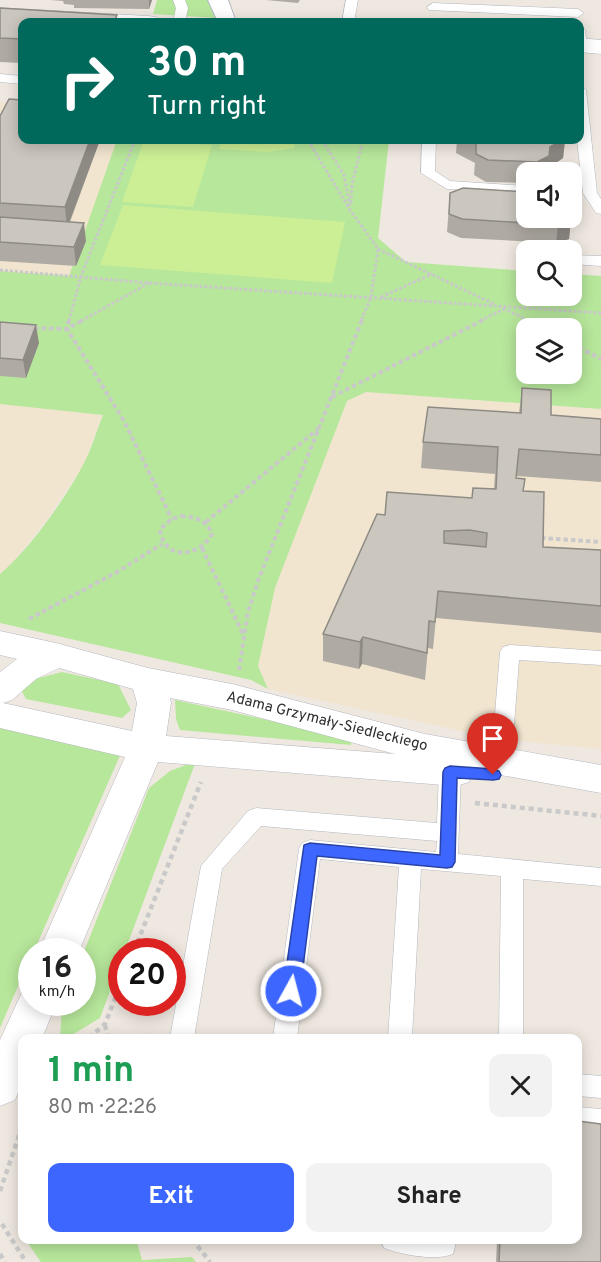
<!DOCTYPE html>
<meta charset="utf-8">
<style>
body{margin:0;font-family:Overpass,sans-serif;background:#f2f2f2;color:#222;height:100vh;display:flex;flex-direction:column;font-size:22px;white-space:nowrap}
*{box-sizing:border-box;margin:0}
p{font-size:20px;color:#767676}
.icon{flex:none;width:33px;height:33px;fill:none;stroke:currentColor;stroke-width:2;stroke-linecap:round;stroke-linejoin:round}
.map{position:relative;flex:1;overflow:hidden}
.side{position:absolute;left:18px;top:1034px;width:564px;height:210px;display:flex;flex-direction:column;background:#fff;border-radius:12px;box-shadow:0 3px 15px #0003}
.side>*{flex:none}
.hud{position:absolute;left:18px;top:18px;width:566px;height:126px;border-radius:12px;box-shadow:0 3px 15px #0003;background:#00695c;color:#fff;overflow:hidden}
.buttons{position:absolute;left:516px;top:162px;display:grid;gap:12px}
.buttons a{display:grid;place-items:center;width:66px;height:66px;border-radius:12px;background:#fff;box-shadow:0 3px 15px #0003;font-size:30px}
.speed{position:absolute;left:18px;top:938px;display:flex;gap:12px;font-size:30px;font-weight:700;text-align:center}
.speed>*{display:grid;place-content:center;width:78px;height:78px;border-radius:50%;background:#fff;box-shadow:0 3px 15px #0003;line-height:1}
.speed small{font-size:15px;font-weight:400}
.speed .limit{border:9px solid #d22;background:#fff;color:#111}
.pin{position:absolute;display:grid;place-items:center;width:51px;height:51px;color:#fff;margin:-62px -26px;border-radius:50% 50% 50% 0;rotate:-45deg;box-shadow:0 0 6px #0007}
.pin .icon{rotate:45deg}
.me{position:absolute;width:66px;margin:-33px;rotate:7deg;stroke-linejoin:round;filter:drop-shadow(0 0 4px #0008)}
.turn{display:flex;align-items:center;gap:21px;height:126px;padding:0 30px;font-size:27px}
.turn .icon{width:78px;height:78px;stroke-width:2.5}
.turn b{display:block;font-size:42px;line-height:51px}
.round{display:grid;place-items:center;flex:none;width:63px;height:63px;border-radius:12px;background:#f2f2f2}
.headline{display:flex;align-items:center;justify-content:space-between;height:102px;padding:0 30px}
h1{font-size:36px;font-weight:700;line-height:45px;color:#1e9e55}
.primary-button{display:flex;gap:12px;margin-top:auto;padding:12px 30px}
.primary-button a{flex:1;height:69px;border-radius:12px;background:#3d66ff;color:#fff;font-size:24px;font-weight:700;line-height:69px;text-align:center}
.primary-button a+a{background:#f2f2f2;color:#222}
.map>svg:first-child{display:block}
.education{fill:#f1e5cf}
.green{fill:#b7e79b;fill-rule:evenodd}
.pitch{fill:#ccef96}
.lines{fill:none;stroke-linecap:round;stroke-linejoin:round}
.service-casing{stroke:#b4b7c1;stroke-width:1}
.pedestrian-casing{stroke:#b4b7c1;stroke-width:2}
.minor-casing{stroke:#b4b7c1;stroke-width:1}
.path-far2{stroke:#c9c9c9;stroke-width:3;stroke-dasharray:3 2;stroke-linecap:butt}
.path-far1{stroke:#c9c9c9;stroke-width:4;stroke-dasharray:4.5 3;stroke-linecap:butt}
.path{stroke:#c9c9c9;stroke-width:4.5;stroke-dasharray:5 4;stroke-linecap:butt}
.service{fill:#fff;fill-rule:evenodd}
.pedestrian{fill:#fff;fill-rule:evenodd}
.minor{fill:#fff;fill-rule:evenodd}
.wall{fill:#afaaa3}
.shaded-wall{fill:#8e8b85}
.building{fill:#cbc6be;stroke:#8e8b85;stroke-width:1.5;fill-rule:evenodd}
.route{fill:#3d66ff;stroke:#2842a6;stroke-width:1.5}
.labels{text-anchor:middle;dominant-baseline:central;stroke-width:4.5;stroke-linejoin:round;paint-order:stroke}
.street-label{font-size:15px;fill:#2e2e2e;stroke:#fff}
</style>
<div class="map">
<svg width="601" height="1262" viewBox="0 0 601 1262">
<rect width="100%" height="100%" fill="#efe8e0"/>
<g class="education">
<path d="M0 102 22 104V140H118L104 411 83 466 47 519 13 563 0 574Z"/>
<path d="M366 392 601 409V749L499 739 268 689 258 666 275 588 347 401Z"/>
</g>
<g class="green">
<path d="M157 0H210L216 18 153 14Z"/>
<path d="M117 140H389L378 238 406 262 526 271V296H572V274L601 276V409L366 392 347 401 275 588 258 666 268 689 251 680 0 623V574C29 550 64 500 82 467 91 451 96 432 103 415L0 404V271L69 276ZM526 328H572V374H526Z"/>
<path d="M62 672 118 684 131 710 122 718 26 699 21 690 31 680Z"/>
<path d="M175 700 351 738V745L180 730 176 719Z"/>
<path d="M0 725 122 751 34 951H32L31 956 0 1028Z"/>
<path d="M196 761 125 951H122L121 961 100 1018 67 1038H60L62 1006 63 1002H82L83 954 149 788 170 771Z"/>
<path d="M25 1239H136L142 1260 192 1257 196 1262H41Z"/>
</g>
<g class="pitch">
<path d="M144 140 212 145 193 207 122 202Z"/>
<path d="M222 140H295L294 148 268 152 219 149Z"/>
<path d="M123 205 345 222 332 283 100 265Z"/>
</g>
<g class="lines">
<g class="service-casing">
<g id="service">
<path d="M173 0H185L188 8 185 22H173L176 8Z"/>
<path d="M346 0H358L354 22H342Z"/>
<path d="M433 3 578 9 584 13 578 17 429 10 427 7Z"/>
<path d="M579 26 585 30 587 46 581 50 579 49Z"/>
<path d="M0 74 22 76V84L0 82Z"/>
<path d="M579 86 586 90 597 193 601 199V214L596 213 583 193 577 140Z"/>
<path d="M422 140H436L435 171 450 181 526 186V194L447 189 421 173Z"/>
<path d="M572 255 601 256V266L572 264Z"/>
<path d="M510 645 601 651V665L519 660 512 751 509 757 502 759 495 757 492 751 500 652 503 647Z"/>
<path d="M450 764 457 766 461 772 458 854 601 868V886L523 879V1038H499L501 876 421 869 412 1038H388L399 867 320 859 297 1038H273L299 849 302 843 310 840 436 852 437 841 261 826 222 869 194 1038H170L201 866 248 811 256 808 437 823 439 772 443 766Z"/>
<path d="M578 1074 601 1076V1098L578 1096Z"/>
<path d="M578 1107 601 1109V1131L578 1129Z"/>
<path d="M380 1239H457L453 1254C435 1261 402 1255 384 1248Z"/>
</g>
</g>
<g class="pedestrian-casing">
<path id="pedestrian" d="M208 0H228L236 22H218Z"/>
</g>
<g class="minor-casing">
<g id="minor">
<path d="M0 8 148 16 156 17 159 22 0 20Z"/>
<path d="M579 38 601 40V54L579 52Z"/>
<path d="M0 631 56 643 148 668 232 684 425 734 601 765V793L473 770 469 782 456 786 158 762 79 951H39L125 757 0 728V672L17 659 0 655ZM59 668 133 689 137 703 132 731 3 703 12 700 36 679ZM170 698 232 710 395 754 166 736 171 703Z"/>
<path d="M32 987V1002H57L42 1038H22V1083L15 1100 0 1106V1040L23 990Z"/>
</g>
</g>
<g class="path-far2">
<path d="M249 22H280"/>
<path d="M308 140 350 210 378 249 371 297 361 321"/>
<path d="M322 140 344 175 350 206"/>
<path d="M351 203 352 184 363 140"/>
<path d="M378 249 494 304"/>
<path d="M0 270 149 283 601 313"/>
<path d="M381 297 432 274"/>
<path d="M503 308 529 321"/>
<path d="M69 321 81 276 135 140"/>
<path d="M81 321 149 283"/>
<path d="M480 321 504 309"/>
</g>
<g class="path-far1">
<path d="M69 320 67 329 124 421 172 519"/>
<path d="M526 320 542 328"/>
<path d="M34 328 67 329 83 320"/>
<path d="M572 344 601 359"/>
<path d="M332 397 483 320"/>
<path d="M181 516C195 517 207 520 212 534 199 558 163 561 160 529L172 519Z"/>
<path d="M206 522 318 429"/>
<path d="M541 538 601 542"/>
<path d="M202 548 244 636"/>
<path d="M29 619 119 571 162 544"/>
<path d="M239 670 248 612 258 581 362 320"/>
</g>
<g class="path">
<path d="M475 803 601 816"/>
<path d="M134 951 201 782"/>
<path d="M105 1025 108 1038"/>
<path d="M89 1038 105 1024 122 981"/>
<path d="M0 1191 22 1127"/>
<path d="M2 1224 26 1262"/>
<path d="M192 1239 210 1262"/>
<path d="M0 1254 5 1262"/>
</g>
<use href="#service" class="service"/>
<use href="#pedestrian" class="pedestrian"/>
<use href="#minor" class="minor"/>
</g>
<g class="wall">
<path d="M50 0H152L149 9 74 8V5L64 4 63 1Z"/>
<path d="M266 0H300L298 3Z"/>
<path d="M0 8 117 15V22H22V63L0 62Z"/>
<path d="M0 116 22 140H100L70 222 86 241 76 266 0 261Z"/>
<path d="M189 140H215V141Z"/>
<path d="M457 140H565L563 158 547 169V172H526V183L486 182 474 175 475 163 456 153Z"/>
<path d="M450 193 571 218 569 239 556 243 461 238 447 232Z"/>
<path d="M0 322 39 343 26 378 0 376Z"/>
<path d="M522 388 551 415 601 419V482L517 476 516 478 523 491 543 547 601 550V633L436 618 433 649 428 648 425 680 362 664 359 669 323 661V634L385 515 472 498 494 489 495 474 421 468 423 442 519 413Z"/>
<path d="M497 1239H578L601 1262H496Z"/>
</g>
<g class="shaded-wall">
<path d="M149 0H152L149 9Z"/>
<path d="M90 140H100L67 228 65 207Z"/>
<path d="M562 140H565L563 158 547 169 550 147Z"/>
<path d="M549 156 547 172H536L537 162Z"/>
<path d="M571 220 569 239 556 243 558 225Z"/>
<path d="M84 223 86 241 76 266 74 247Z"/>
<path d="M36 325 39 343 26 378 23 360Z"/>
<path d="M363 637 362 664 359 669 360 642Z"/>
</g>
<g class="building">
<path d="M0 8 117 15 114 22H22V39L0 38Z"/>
<path d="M9 99 22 100V140H90L65 207 0 203V116Z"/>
<path d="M472 140H562L550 147 549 156 537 162 488 160 476 154V142Z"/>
<path d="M463 188 526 192V218H571V220L558 225 462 219 449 214 450 193Z"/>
<path d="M0 217 84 223 74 247 0 242Z"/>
<path d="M0 322 36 325 23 360 0 358Z"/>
<path d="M522 388 551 390V415L601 419V455L519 449 516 478 525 479 523 491 544 492 543 547 601 550V606L438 591 435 622 429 621 427 653 363 637 360 642 323 634 377 514 385 515 387 492 472 498 473 488 496 489 498 447 423 442 428 407 521 413ZM470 530 487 533 486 547 444 543V531Z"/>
<path d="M578 1121 601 1124V1262H499L500 1239H578Z"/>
</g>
<path class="route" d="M450 766 493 769 499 771 501 775 499 779 493 780 457 778 455 862 452 867 447 868 317 856 300 991 297 996 291 998 285 996 283 991 304 845 310 843 440 855 443 772 445 768Z"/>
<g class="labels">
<g class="street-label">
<text transform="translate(327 722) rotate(14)">Adama Grzymały-Siedleckiego</text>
</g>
</g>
</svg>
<div class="buttons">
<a><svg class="icon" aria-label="sound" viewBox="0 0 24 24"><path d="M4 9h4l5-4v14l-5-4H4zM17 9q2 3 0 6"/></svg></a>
<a><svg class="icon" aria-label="search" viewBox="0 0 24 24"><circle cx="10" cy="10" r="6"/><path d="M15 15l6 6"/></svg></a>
<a><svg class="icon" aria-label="layers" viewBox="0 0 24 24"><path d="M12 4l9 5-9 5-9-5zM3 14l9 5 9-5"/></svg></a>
</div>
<div class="speed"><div>16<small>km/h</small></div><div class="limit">20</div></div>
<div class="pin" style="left:493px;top:775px;background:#d93025"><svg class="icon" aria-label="arrive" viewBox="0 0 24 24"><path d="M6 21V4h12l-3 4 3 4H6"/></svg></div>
<svg class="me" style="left:291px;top:991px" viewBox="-20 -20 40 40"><circle r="17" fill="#3d66ff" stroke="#fff" stroke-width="3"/><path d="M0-11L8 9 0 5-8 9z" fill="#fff"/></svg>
<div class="hud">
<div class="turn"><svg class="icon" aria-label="right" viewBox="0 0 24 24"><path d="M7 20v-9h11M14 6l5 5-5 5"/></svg><div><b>30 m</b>Turn right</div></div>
</div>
<section class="side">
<div class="headline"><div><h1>1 min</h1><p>80 m · 22:26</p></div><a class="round"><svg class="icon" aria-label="close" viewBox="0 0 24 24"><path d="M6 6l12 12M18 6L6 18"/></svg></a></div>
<div class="primary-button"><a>Exit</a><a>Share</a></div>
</section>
</div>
